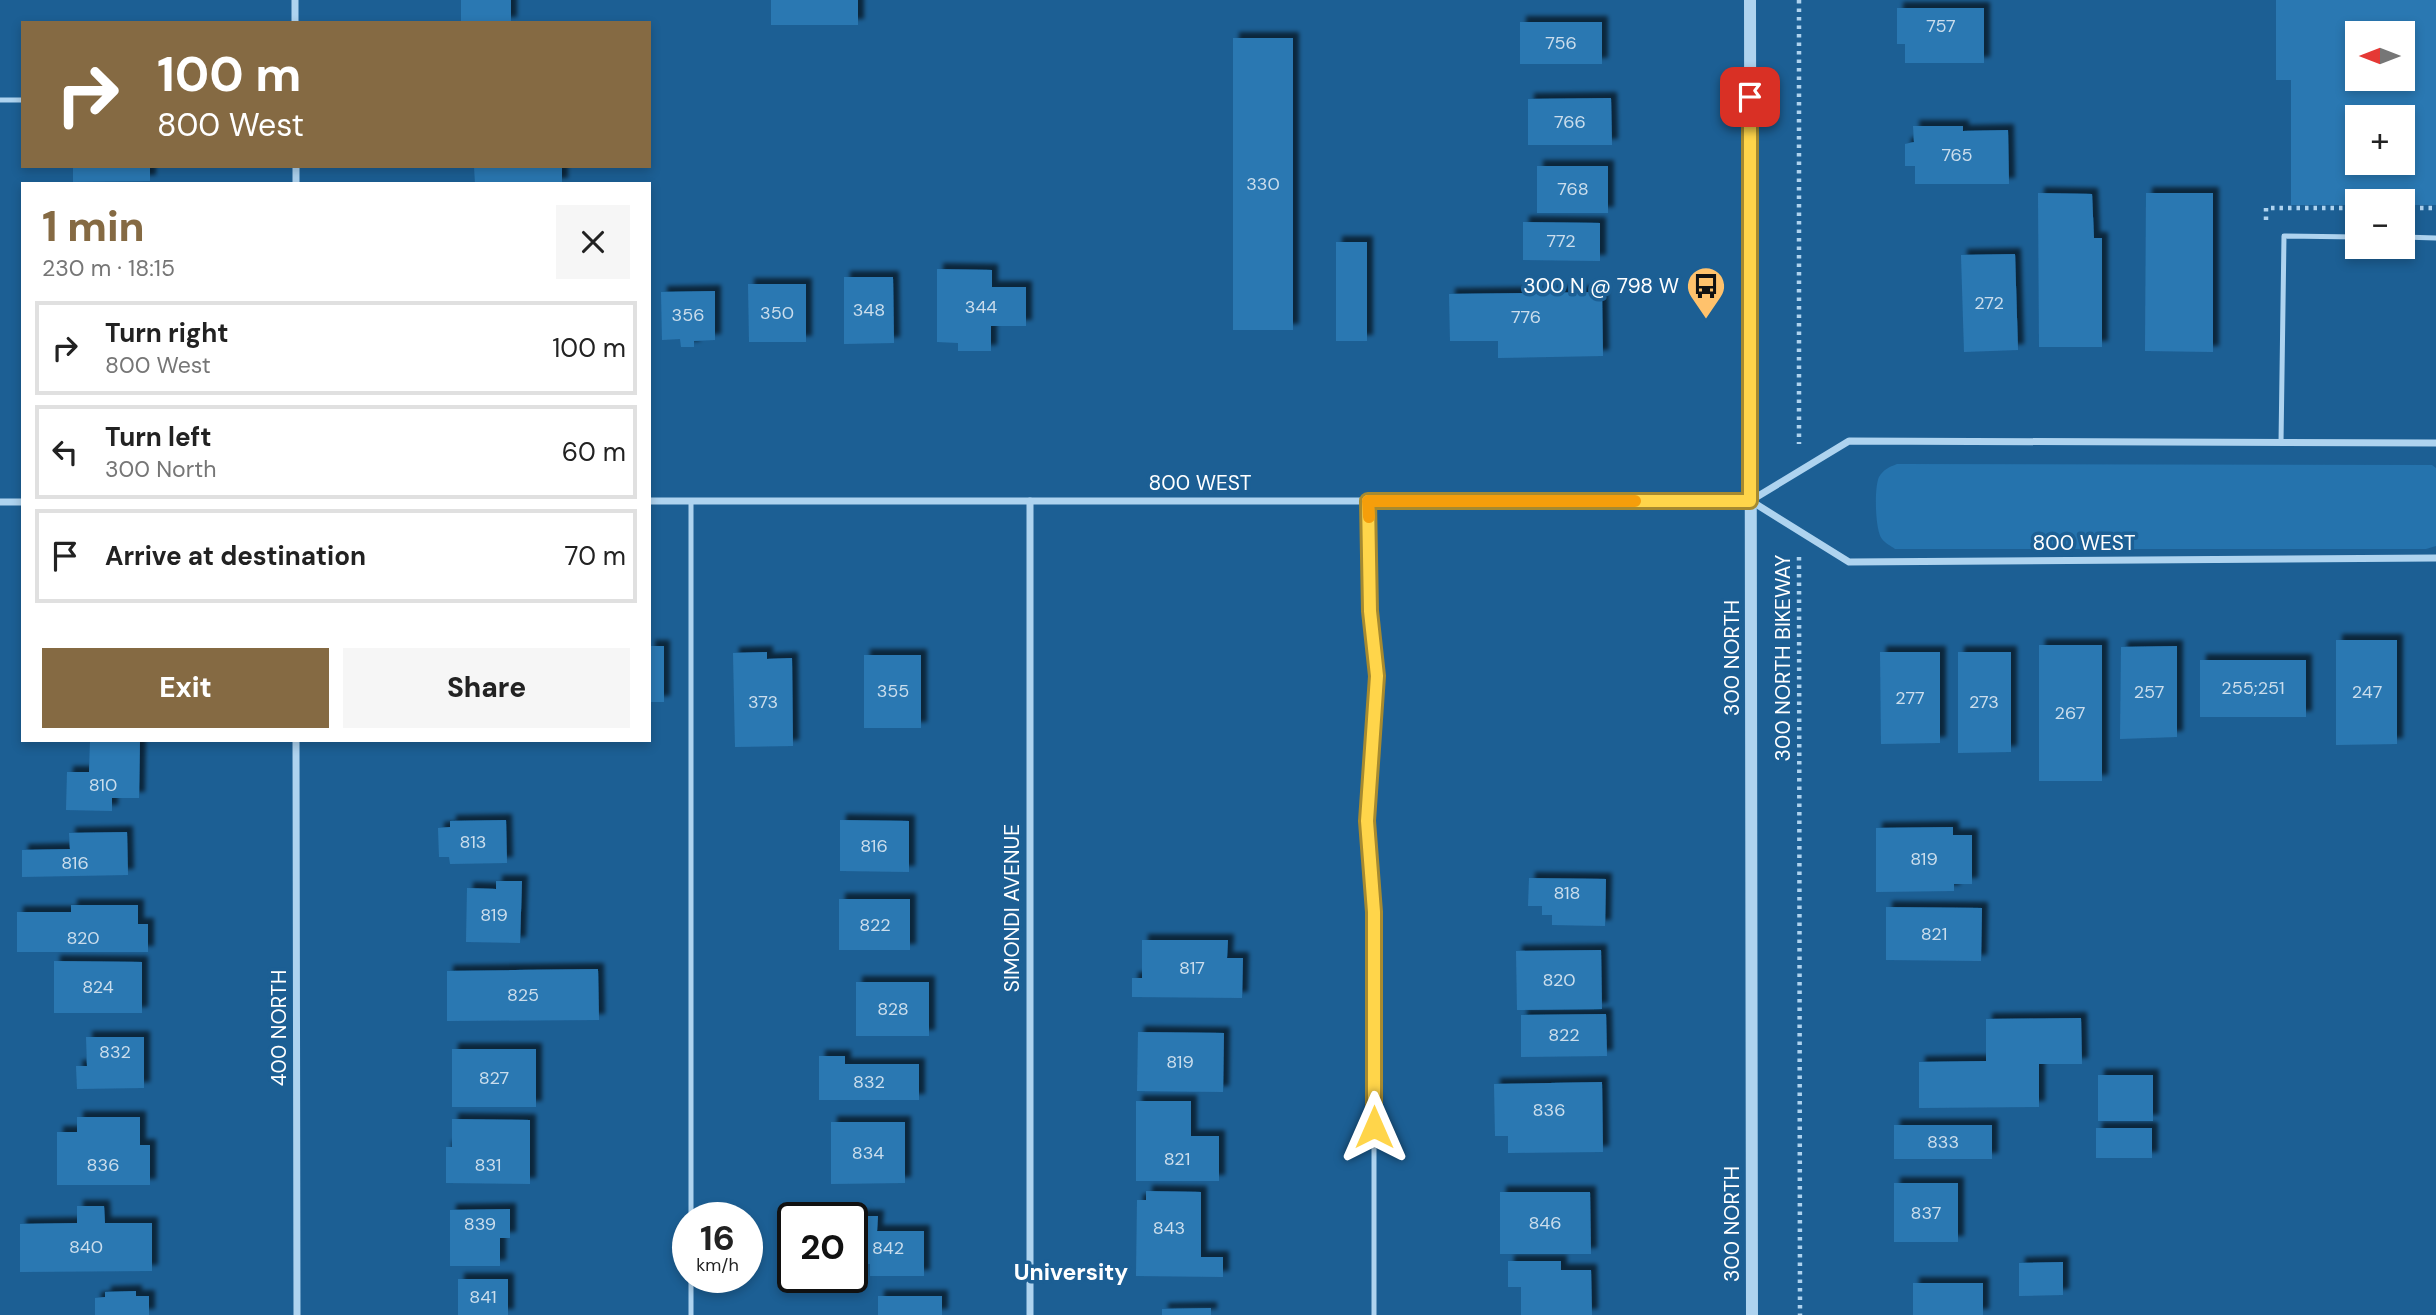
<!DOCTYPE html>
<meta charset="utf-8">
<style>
body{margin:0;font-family:"DM Sans",sans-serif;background:#f6f6f6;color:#222;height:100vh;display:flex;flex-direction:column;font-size:26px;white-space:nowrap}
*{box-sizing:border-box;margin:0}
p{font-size:23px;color:#767676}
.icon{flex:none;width:38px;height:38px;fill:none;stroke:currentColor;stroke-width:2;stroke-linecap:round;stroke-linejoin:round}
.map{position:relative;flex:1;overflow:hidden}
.side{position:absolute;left:21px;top:182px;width:630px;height:560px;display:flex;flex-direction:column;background:#fff;border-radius:0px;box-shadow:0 4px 10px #0003}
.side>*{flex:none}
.hud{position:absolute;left:21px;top:21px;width:630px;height:147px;border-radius:0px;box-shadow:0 4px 10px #0003;background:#856a43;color:#fff;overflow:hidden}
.needle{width:46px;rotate:270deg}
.buttons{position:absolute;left:2345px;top:21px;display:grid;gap:14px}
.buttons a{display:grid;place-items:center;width:70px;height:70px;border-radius:0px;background:#fff;box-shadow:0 4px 10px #0003;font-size:35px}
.speed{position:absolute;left:672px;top:1202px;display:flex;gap:14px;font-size:35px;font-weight:700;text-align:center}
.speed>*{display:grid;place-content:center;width:91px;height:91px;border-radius:50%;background:#fff;box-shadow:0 4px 10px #0003;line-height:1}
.speed small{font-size:18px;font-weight:400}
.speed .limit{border:4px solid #111;border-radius:10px;background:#fff;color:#111}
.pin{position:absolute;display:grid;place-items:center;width:60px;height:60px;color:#fff;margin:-30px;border-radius:14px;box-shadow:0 4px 10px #0006}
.me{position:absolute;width:77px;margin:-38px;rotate:0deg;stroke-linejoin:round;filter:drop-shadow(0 0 5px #0008)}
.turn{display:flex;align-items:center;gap:24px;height:147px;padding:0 21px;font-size:32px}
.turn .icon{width:91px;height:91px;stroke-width:2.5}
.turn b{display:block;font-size:49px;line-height:60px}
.round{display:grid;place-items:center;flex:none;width:74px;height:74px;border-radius:0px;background:#f6f6f6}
.summary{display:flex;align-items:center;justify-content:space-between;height:119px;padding:0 21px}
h1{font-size:42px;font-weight:800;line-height:52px;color:#856a43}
.action{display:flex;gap:14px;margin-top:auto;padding:14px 21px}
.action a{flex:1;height:80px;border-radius:0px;background:#856a43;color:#fff;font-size:28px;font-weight:800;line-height:80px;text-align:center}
.action a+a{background:#f6f6f6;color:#222}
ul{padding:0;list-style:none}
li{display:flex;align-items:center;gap:21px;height:94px;margin:0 14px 10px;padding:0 7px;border:4px solid #e0e0e0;border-radius:0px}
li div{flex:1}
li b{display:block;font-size:26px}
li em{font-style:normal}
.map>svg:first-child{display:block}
.green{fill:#2573ad}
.building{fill:#2b78b2;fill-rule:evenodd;filter:url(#shadow)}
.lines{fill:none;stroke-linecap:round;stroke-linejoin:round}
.path{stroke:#aed3ef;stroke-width:4.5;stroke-dasharray:3.5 5;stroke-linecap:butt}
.service{stroke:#aed3ef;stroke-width:5}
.minor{stroke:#aed3ef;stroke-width:7}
.tertiary{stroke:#aed3ef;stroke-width:12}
.route-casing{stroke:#a68a30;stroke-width:18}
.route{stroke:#ffd54a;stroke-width:12}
.slow{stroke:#f59e0b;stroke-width:12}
.labels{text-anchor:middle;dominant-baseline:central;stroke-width:7;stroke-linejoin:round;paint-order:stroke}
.number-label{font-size:18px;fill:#caddec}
.poi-label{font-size:21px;fill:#fff;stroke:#1c5f94;text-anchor:end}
.street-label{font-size:21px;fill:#fff;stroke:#1c5f94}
.neighbourhood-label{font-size:23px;font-weight:bold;fill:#fff;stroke:#1c5f94}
</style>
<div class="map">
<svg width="2436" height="1315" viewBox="0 0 2436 1315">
<defs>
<filter id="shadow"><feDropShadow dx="6" dy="-6" stdDeviation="2" flood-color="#0009"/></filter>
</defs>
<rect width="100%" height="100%" fill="#1c5f94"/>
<path class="green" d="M1897 464 2432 465 2436 468V546L2426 549H1895C1891 546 1885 543 1882 539 1875 531 1874 487 1879 477 1883 470 1889 467 1897 464Z"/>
<g class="building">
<rect x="461" y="0" width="50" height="23"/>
<rect x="771" y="0" width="87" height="25"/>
<path d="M2276 0H2436V205H2403V201H2357V205H2291V80H2276ZM2357 33H2403V79H2357ZM2357 117H2403V163H2357Z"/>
<path d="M1897 8H1984V63H1905V44H1897Z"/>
<rect x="1520" y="22" width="82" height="42"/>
<rect x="1233" y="38" width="60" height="292"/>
<path d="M1611 98 1612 145H1528V99Z"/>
<path d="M1913 126H1963V131L2008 130 2009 184H1915V166H1905V144L1914 142Z"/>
<path d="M73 166H150V181L73 182Z"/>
<path d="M474 166H562V184H475Z"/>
<rect x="1537" y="166" width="71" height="47"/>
<path d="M2038 193 2092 194 2094 238H2102V347H2039Z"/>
<path d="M2146 193H2213V352L2145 351Z"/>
<path d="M1523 222 1600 223V261L1523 260Z"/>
<rect x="1336" y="242" width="31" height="99"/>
<path d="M2015 254 2018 350 1964 352 1961 255Z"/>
<path d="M937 269 992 270V287H1026V326H991V351H958V343L937 342Z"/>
<path d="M844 277H893L894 343 844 344Z"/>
<path d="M748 284H806V342H749Z"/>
<path d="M715 291V340L694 341V347H681L680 339 662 340 661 292Z"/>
<path d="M1602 292 1603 356 1498 358V341H1450L1449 294Z"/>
<path d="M2336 640H2397V744L2336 745Z"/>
<rect x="2039" y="645" width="63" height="136"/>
<rect x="649" y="646" width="15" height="56"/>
<path d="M2177 646V737L2120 739 2121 647Z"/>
<path d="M767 652V659L792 658 793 746 735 747 733 653Z"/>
<path d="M1880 652H1940V743L1881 744Z"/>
<path d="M1958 652H2011V752L1958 753Z"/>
<rect x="864" y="655" width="57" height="73"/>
<rect x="2200" y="660" width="106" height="57"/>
<path d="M90 740H140L139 798H112V811L66 810 67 772H89Z"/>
<path d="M506 820 507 863 450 864 449 857H439L438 828 450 827V821Z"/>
<path d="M840 820 909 821V872L840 871Z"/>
<path d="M1953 827V835H1972V884H1954V891L1876 892V828Z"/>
<path d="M127 832 128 875 22 877V850L70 849 69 833Z"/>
<path d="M1529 878 1606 879 1605 926 1552 925V915H1542V906H1528Z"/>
<path d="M496 881H522L520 943 466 942 467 888 496 889Z"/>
<rect x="839" y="899" width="71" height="51"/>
<path d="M71 905H138V924H148V952H17V912H71Z"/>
<path d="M1886 907 1982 908 1981 961 1886 960Z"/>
<path d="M1142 940H1228L1227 958H1243L1242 998 1132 997V978H1142Z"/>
<path d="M1601 950 1602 1009 1517 1010 1516 951Z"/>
<path d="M54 961 142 962V1013H54Z"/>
<path d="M598 969 599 1020 447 1021V971Z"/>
<rect x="856" y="982" width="73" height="54"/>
<path d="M1606 1014 1607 1056 1521 1057V1015Z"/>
<path d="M2081 1018 2082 1064H2039V1107L1919 1108V1062L1986 1061V1019Z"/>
<path d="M1138 1032 1224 1033 1223 1092 1137 1091Z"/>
<path d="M86 1037H144V1088L77 1089 76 1066H87Z"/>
<rect x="452" y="1049" width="84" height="58"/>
<path d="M819 1056H845V1064H919V1100H819Z"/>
<rect x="2098" y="1075" width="55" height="46"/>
<path d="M1602 1082 1603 1152 1508 1153V1136H1495L1494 1084Z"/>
<path d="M1136 1101H1191V1136H1219V1181H1136Z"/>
<path d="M77 1117H140V1145H150V1185H57V1132H77Z"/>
<path d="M452 1119 530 1120V1184L446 1183V1147H452Z"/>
<path d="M831 1122H905V1183L831 1184Z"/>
<rect x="1894" y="1125" width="98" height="34"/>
<rect x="2096" y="1128" width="56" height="30"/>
<rect x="1894" y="1183" width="64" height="59"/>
<path d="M1146 1191 1201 1192V1257H1223V1277L1136 1276 1137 1200H1146Z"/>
<path d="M1500 1192H1590L1591 1254H1500Z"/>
<path d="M77 1206H104L105 1223H152V1271L20 1272V1224L77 1223Z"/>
<path d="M510 1209V1238H500V1266H450V1210Z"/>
<path d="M852 1216H878L877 1231H924V1276H870V1264H852Z"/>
<path d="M1508 1261H1561V1270H1591L1592 1315H1521V1287H1508Z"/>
<path d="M2063 1262V1295L2019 1296V1263Z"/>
<rect x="458" y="1279" width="50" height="36"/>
<rect x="1913" y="1283" width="70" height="32"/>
<path d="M136 1291V1296H149V1315H95V1298L105 1297V1292Z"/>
<rect x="878" y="1296" width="64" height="19"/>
<path d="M1211 1308V1315H1162V1309Z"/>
</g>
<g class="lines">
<g class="path">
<path d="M1799 0V444"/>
<path d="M2403 208H2436"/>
<path d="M2266 220V208H2357"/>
<path d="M1799 557 1800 1315"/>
</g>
<g class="service">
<path d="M0 100H23"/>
<path d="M2403 237 2436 238"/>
<path d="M2281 443 2284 236 2357 237"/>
<path d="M691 501V1218"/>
<path d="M1369 501 1370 611 1377 676 1367 821 1374 912V1315"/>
<path d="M691 1278V1315"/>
</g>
<g class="minor">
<path d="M295 0V23"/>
<path d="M296 166V184"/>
<path d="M649 501H1750L1849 441 2436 443"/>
<path d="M1030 501V1315"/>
<path d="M1751 501 1849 562 2436 558"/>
<path d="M0 502H23"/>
<path d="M296 740 297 1315"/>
</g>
<path class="tertiary" d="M1750 0 1752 1315"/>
</g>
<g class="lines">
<g class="route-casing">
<path id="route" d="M1374 1127V912L1367 821 1377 676 1370 611 1368 501H1750V97"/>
</g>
<use href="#route" class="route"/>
<path class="slow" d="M1369 517 1368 501H1635"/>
</g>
<defs>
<g id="bus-pin" transform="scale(2.0125)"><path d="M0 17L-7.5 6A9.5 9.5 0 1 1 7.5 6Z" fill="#ffc26c" stroke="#1c5f94"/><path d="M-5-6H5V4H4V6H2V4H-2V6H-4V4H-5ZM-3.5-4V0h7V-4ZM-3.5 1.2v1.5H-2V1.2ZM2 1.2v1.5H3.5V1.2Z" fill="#111"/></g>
</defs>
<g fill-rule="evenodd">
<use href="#bus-pin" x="1706" y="286"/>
</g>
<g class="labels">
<g class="number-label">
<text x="1941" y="26">757</text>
<text x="1561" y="43">756</text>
<text x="1570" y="122">766</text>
<text x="1957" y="155">765</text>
<text x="1263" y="184">330</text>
<text x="1573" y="189">768</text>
<text x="1561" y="241">772</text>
<text x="1989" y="303">272</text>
<text x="981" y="307">344</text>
<text x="869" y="310">348</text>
<text x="777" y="313">350</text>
<text x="688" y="315">356</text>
<text x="1526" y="317">776</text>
<text x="2253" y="688">255;251</text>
<text x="893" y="691">355</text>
<text x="2149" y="692">257</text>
<text x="2367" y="692">247</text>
<text x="1910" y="698">277</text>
<text x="763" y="702">373</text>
<text x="1984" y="702">273</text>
<text x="2070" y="713">267</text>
<text x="103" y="785">810</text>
<text x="473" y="842">813</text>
<text x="874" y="846">816</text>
<text x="1924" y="859">819</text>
<text x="75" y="863">816</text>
<text x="1567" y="893">818</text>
<text x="494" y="915">819</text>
<text x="875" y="925">822</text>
<text x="1934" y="934">821</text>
<text x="83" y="938">820</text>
<text x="1192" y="968">817</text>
<text x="1559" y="980">820</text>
<text x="98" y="987">824</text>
<text x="523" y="995">825</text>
<text x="893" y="1009">828</text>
<text x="1564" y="1035">822</text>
<text x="115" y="1052">832</text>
<text x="1180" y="1062">819</text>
<text x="494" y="1078">827</text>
<text x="869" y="1082">832</text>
<text x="1549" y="1110">836</text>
<text x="1943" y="1142">833</text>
<text x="868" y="1153">834</text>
<text x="1177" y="1159">821</text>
<text x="103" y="1165">836</text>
<text x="488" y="1165">831</text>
<text x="1926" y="1213">837</text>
<text x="1545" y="1223">846</text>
<text x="480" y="1224">839</text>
<text x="1169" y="1228">843</text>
<text x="86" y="1247">840</text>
<text x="888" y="1248">842</text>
<text x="483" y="1297">841</text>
</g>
<g class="poi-label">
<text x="1679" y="286">300 N @ 798 W</text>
</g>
<g class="street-label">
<text x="1200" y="483">800 WEST</text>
<text x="2084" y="543">800 WEST</text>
<text transform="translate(1732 658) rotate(-90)">300 NORTH</text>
<text transform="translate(1783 658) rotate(-90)">300 NORTH BIKEWAY</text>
<text transform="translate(1012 908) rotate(-90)">SIMONDI AVENUE</text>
<text transform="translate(279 1028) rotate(-90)">400 NORTH</text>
<text transform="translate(1732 1224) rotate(-90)">300 NORTH</text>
</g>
<g class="neighbourhood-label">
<text x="1071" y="1272">University</text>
</g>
</g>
</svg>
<div class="buttons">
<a><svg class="needle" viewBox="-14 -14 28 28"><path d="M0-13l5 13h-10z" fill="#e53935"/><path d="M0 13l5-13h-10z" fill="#767676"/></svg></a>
<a>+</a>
<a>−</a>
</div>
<div class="speed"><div>16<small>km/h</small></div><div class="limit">20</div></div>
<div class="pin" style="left:1750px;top:97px;background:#d93025"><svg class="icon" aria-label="arrive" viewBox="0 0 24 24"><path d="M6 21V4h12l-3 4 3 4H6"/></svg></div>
<svg class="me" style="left:1374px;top:1127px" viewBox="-20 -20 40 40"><path d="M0-17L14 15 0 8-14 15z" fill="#ffd54a" stroke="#fff" stroke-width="4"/></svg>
<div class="hud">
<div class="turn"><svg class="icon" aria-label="right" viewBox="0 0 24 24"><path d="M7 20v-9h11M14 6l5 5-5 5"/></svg><div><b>100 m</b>800 West</div></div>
</div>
<section class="side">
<div class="summary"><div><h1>1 min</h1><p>230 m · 18:15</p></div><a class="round"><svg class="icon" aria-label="close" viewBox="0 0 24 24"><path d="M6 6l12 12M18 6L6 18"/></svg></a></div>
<ul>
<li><svg class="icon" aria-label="right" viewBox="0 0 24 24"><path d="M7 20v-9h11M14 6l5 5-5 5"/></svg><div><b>Turn right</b><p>800 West</p></div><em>100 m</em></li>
<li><svg class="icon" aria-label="left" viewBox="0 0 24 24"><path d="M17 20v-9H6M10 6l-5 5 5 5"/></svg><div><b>Turn left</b><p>300 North</p></div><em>60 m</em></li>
<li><svg class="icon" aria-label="arrive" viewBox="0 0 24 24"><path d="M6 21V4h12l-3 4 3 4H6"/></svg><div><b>Arrive at destination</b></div><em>70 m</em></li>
</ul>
<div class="action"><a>Exit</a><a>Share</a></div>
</section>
</div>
